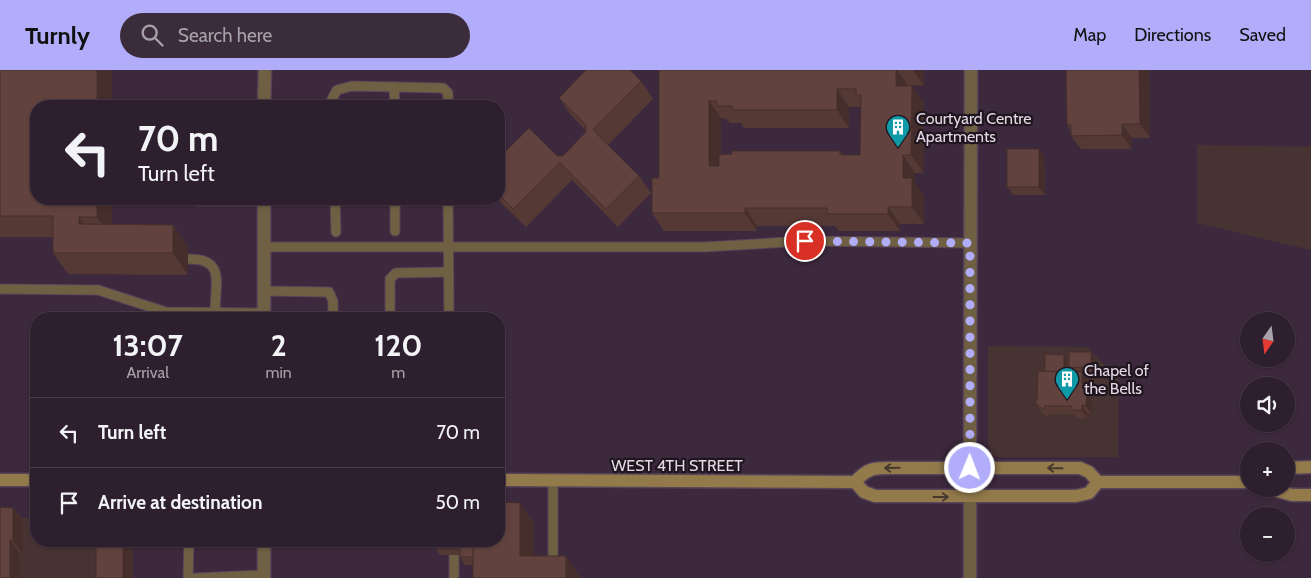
<!DOCTYPE html>
<meta charset="utf-8">
<style>
body{margin:0;font-family:Cabin,sans-serif;background:#3a2c3a;color:#f1f3f6;height:100vh;display:flex;flex-direction:column;font-size:19px;white-space:nowrap}
*{box-sizing:border-box;margin:0}
p{font-size:16px;color:#a7a2aa}
.icon{flex:none;width:28px;height:28px;fill:none;stroke:currentColor;stroke-width:2;stroke-linecap:round;stroke-linejoin:round}
.map{position:relative;flex:1;overflow:hidden}
.panel{position:absolute;left:30px;top:242px;width:475px;height:235px;display:flex;flex-direction:column;background:#2e1f2e;border-radius:20px;box-shadow:0 1px 4px #0004,0 0 0 1px #493d4a}
.panel>*{flex:none}
.hud{position:absolute;left:30px;top:30px;width:475px;height:105px;border-radius:20px;box-shadow:0 1px 4px #0004,0 0 0 1px #493d4a;background:#2e1f2e;color:#f1f3f6;overflow:hidden}
.needle{width:32px;rotate:194deg}
.controls{position:absolute;left:1240px;top:242px;display:grid;gap:10px}
.controls a{display:grid;place-items:center;width:55px;height:55px;border-radius:50%;background:#2e1f2e;box-shadow:0 1px 4px #0004,0 0 0 1px #493d4a;font-size:25px}
.pin{position:absolute;display:grid;place-items:center;width:42px;height:42px;color:#fff;margin:-21px;border:2px solid #fff;border-radius:50%;box-shadow:0 1px 5px #0007}
.me{position:absolute;width:55px;margin:-28px;rotate:1deg;stroke-linejoin:round;filter:drop-shadow(0 0 4px #0008)}
.turn{display:flex;align-items:center;gap:18px;height:105px;padding:0 25px;font-size:22px}
.turn .icon{width:65px;height:65px;stroke-width:2.5}
.turn b{display:block;font-size:35px;line-height:42px}
.eta{display:flex;justify-content:space-evenly;align-items:center;height:85px;text-align:center}
.eta b{font-size:30px;font-weight:700;line-height:35px}
ul{padding:0;list-style:none}
li{display:flex;align-items:center;gap:15px;height:70px;padding:0 25px;border-top:1px solid #493d4a}
li div{flex:1}
li b{display:block;font-size:19px}
li em{font-style:normal}
header{display:flex;align-items:center;gap:30px;box-sizing:border-box;height:70px;padding:0 25px;background:#b1adfa;color:#111}
header strong{font-size:24px}
nav{display:flex;gap:28px;margin-inline-start:auto;font-size:18px}
.search{width:350px;height:45px;background:#3a2c3a;display:flex;align-items:center;gap:12px;box-sizing:border-box;padding:0 18px;border-radius:28px;color:#a7a2aa;font-size:19px}
.map>svg:first-child{display:block}
.commercial{fill:#473332}
.lines{fill:none;stroke-linecap:round;stroke-linejoin:round}
.service-casing{stroke:#584558;stroke-width:11}
.minor-casing{stroke:#584558;stroke-width:15}
.tertiary-casing{stroke:#584558;stroke-width:15}
.secondary-casing{stroke:#584558;stroke-width:15}
.service{stroke:#706043;stroke-width:9}
.minor{stroke:#706043;stroke-width:12}
.tertiary{stroke:#706043;stroke-width:12}
.secondary{stroke:#937a4b;stroke-width:12}
.wall{fill:#543935;fill-rule:evenodd}
.shaded-wall{fill:#452e2b}
.building{fill:#62423e;stroke:#452e2b;fill-rule:evenodd}
.oneway{stroke:#47382e}
.route{stroke:#b1adfa;stroke-width:9;stroke-dasharray:0 16.2}
.labels{text-anchor:middle;dominant-baseline:central;stroke-width:4.5;stroke-linejoin:round;paint-order:stroke}
.poi-label{font-size:16px;fill:#e5d7e4;stroke:#1e151e;text-anchor:start}
.street-label{font-size:16px;fill:#e5d7e4;stroke:#1e151e}
</style>
<header>
<strong>Turnly</strong>
<div class="search"><svg class="icon" aria-label="search" viewBox="0 0 24 24"><circle cx="10" cy="10" r="6"/><path d="M15 15l6 6"/></svg>Search here</div>
<nav><a>Map</a><a>Directions</a><a>Saved</a></nav>
</header>
<div class="map">
<svg width="1311" height="508" viewBox="0 0 1311 508">
<rect width="100%" height="100%" fill="#3d293d"/>
<g class="commercial">
<path d="M1197 75 1311 77V180L1197 153Z"/>
<path d="M988 276 1087 277 1119 310 1118 387H999L991 384 988 373Z"/>
<path d="M0 447 36 448V471H133V508H0Z"/>
</g>
<g class="lines">
<g class="service-casing">
<g id="service">
<path d="M394 17 395 36"/>
<path d="M332 36V29L337 20 352 16 443 18 448 23V36"/>
<path d="M335 129 336 162"/>
<path d="M395 129V161"/>
<path d="M448 129 449 249"/>
<path d="M198 131H264"/>
<path d="M264 177H704L805 171 971 173"/>
<path d="M188 189C226 188 215 214 215 243"/>
<path d="M0 219 98 220 166 242 264 243"/>
<path d="M264 221 329 222 333 231V249"/>
<path d="M390 249V209L396 203 449 202"/>
<path d="M454 485V508"/>
<path d="M553 497V410"/>
<path d="M188 508 189 471"/>
<path d="M195 508 264 505"/>
</g>
</g>
<g class="minor-casing">
<g id="minor">
<path d="M970 398 971 0"/>
<path d="M970 508V427"/>
</g>
</g>
<g class="tertiary-casing">
<g id="tertiary">
<path d="M264 36 265 0"/>
<path d="M264 249V129"/>
<path d="M264 471V508"/>
</g>
</g>
<g class="secondary-casing">
<g id="secondary">
<path d="M1286 398 1311 397"/>
<path d="M0 410H36"/>
<path d="M499 410 855 412 864 422 875 426H1076L1089 423 1098 412"/>
<path d="M855 412C869 396 877 398 897 398H1080L1089 402 1098 412H1249"/>
<path d="M1271 419 1292 425H1311"/>
</g>
</g>
<use href="#service" class="service"/>
<use href="#minor" class="minor"/>
<use href="#tertiary" class="tertiary"/>
<use href="#secondary" class="secondary"/>
</g>
<g class="wall">
<path d="M0 0H112V36H36L112 129V154L173 155 188 176V205L68 204 53 183V167H0Z"/>
<path d="M659 0H924V16L908 15 912 16 924 33V103H915V113L924 126V154H900V161H839L835 156H757V161H664L652 143 659 108ZM849 37H861L860 85H843L840 81 721 85V48L726 49 730 53H741L744 58H849Z"/>
<path d="M1149 0 1150 68H1132V79H1081L1071 66V61L1067 55Z"/>
<path d="M641 11 653 29 608 75 639 106 651 123 618 157 572 110 526 157 497 129H499V88L563 86 586 61 571 45 559 28Z"/>
<path d="M1044 86 1045 125H1013L1007 117Z"/>
<path d="M1091 282 1094 286 1093 302 1072 301 1069 297Z"/>
<path d="M1064 285 1067 289 1066 302 1088 310V315L1092 322V344L1087 343V348H1077L1075 344H1051L1047 347 1040 340 1035 332 1037 330 1045 302Z"/>
<path d="M520 433 534 453V486L580 506V508H473V495H465L460 487V485H440L435 478Z"/>
<path d="M13 438 23 451 22 484H20V508H0Z"/>
</g>
<g class="shaded-wall">
<rect x="97" y="0" width="15" height="36"/>
<path d="M896 0H897L908 15V33L896 16Z"/>
<path d="M913 0H924V16Z"/>
<path d="M1139 0H1149L1150 68 1140 54Z"/>
<path d="M912 16 924 33V103L911 85Z"/>
<path d="M837 19 849 37V58L837 40Z"/>
<path d="M709 31 721 48V114L709 96Z"/>
<path d="M1122 54 1132 68V79L1122 65Z"/>
<path d="M1039 79 1044 86 1045 125 1039 117Z"/>
<path d="M903 85 915 103V113L924 126V154L912 137 903 108Z"/>
<path d="M97 129H112V168L97 147Z"/>
<path d="M888 137 900 154V161L888 144Z"/>
<path d="M745 138 757 156V161L745 143Z"/>
<path d="M79 147 93 168 79 154Z"/>
<path d="M173 155 188 176V205L173 183Z"/>
<path d="M1091 282 1094 286 1093 302 1091 298Z"/>
<path d="M1064 285 1067 289 1066 308 1064 304Z"/>
<path d="M1082 302 1088 310V315L1092 322V344L1086 336 1082 314Z"/>
<path d="M1082 335 1087 343V348L1082 340Z"/>
<path d="M520 433 534 453V506L520 486Z"/>
<path d="M13 438 23 451 22 484 13 471Z"/>
<path d="M10 470 20 484V508H10Z"/>
<rect x="123" y="471" width="10" height="37"/>
<path d="M566 486 580 506V508H566Z"/>
</g>
<g class="building">
<path d="M0 0H97V36H36V129H97V147H79V154L173 155V183H53V146H0Z"/>
<path d="M586 0H630L641 11 593 60 639 106 606 139 560 93 513 139 499 125V88L529 58 557 86H563L586 62V55L559 28Z"/>
<path d="M659 0H896V16H912L911 85H903V108H912V137H888V144H827V138H745V143H652V108H659ZM837 19H856V25H861L860 85H840V81H732V84L719 85V96H709V31H717V36H732V40H837Z"/>
<path d="M1066 0H1139L1140 54H1122V65L1071 66V55H1067Z"/>
<rect x="1310" y="75" width="1" height="11"/>
<rect x="1007" y="79" width="32" height="38"/>
<path d="M1069 282H1091V298L1069 297Z"/>
<path d="M1045 284 1064 285V302H1045Z"/>
<path d="M1038 301 1082 302V314H1087L1086 336 1082 335V340H1072V336H1045L1042 339 1035 332 1037 330Z"/>
<path d="M499 432 520 433V486H566V508H473V471H499Z"/>
<path d="M0 437 13 438V471L10 470V508H0Z"/>
<rect x="96" y="471" width="27" height="37"/>
<path d="M435 471H473V487H460V478H435Z"/>
</g>
<defs><path id="oneway-shaft" d="M-6 0H5M1.5-3L5.5 0L1.5 3" fill="none" stroke-width="1.6" stroke-linecap="round" stroke-linejoin="round" transform="scale(1.25)"/></defs>
<g class="oneway">
<use href="#oneway-shaft" transform="translate(892 398) rotate(179)"/>
<use href="#oneway-shaft" transform="translate(1055 398) rotate(-179)"/>
<use href="#oneway-shaft" transform="translate(941 427)"/>
</g>
<g class="lines">
<path class="route" d="M805 171 970 173V398"/>
</g>
<defs>
<g id="building-pin" transform="scale(1.25)"><path d="M0 17L-7.5 6A9.5 9.5 0 1 1 7.5 6Z" fill="#0f9aa8" stroke="#1e151e"/><path d="M-4-6H4V6H1V3H-1V6H-4ZM-2.5-4.3h1.7v1.8h-1.7ZM.8-4.3h1.7v1.8H.8ZM-2.5-1h1.7V.8h-1.7ZM.8-1h1.7V.8H.8Z" fill="#fff"/></g>
</defs>
<g fill-rule="evenodd">
<use href="#building-pin" x="898" y="57"/>
<use href="#building-pin" x="1067" y="309"/>
</g>
<g class="labels">
<g class="poi-label">
<text x="916" y="48">Courtyard Centre<tspan x="916" dy="18">Apartments</tspan></text>
<text x="1084" y="300">Chapel of<tspan x="1084" dy="18">the Bells</tspan></text>
</g>
<g class="street-label">
<text x="677" y="395">WEST 4TH STREET</text>
</g>
</g>
</svg>
<div class="controls">
<a><svg class="needle" viewBox="-14 -14 28 28"><path d="M0-13l5 13h-10z" fill="#e53935"/><path d="M0 13l5-13h-10z" fill="#a7a2aa"/></svg></a>
<a><svg class="icon" aria-label="sound" viewBox="0 0 24 24"><path d="M4 9h4l5-4v14l-5-4H4zM17 9q2 3 0 6"/></svg></a>
<a>+</a>
<a>−</a>
</div>
<div class="pin" style="left:805px;top:171px;background:#d93025"><svg class="icon" aria-label="arrive" viewBox="0 0 24 24"><path d="M6 21V4h12l-3 4 3 4H6"/></svg></div>
<svg class="me" style="left:970px;top:398px" viewBox="-20 -20 40 40"><circle r="17" fill="#b1adfa" stroke="#fff" stroke-width="3"/><path d="M0-11L8 9 0 5-8 9z" fill="#fff"/></svg>
<div class="hud">
<div class="turn"><svg class="icon" aria-label="left" viewBox="0 0 24 24"><path d="M17 20v-9H6M10 6l-5 5 5 5"/></svg><div><b>70 m</b>Turn left</div></div>
</div>
<section class="panel">
<div class="eta">
<div><b>13:07</b><p>Arrival</p></div>
<div><b>2</b><p>min</p></div>
<div><b>120</b><p>m</p></div>
</div>
<ul>
<li><svg class="icon" aria-label="left" viewBox="0 0 24 24"><path d="M17 20v-9H6M10 6l-5 5 5 5"/></svg><div><b>Turn left</b></div><em>70 m</em></li>
<li><svg class="icon" aria-label="arrive" viewBox="0 0 24 24"><path d="M6 21V4h12l-3 4 3 4H6"/></svg><div><b>Arrive at destination</b></div><em>50 m</em></li>
</ul>
</section>
</div>
